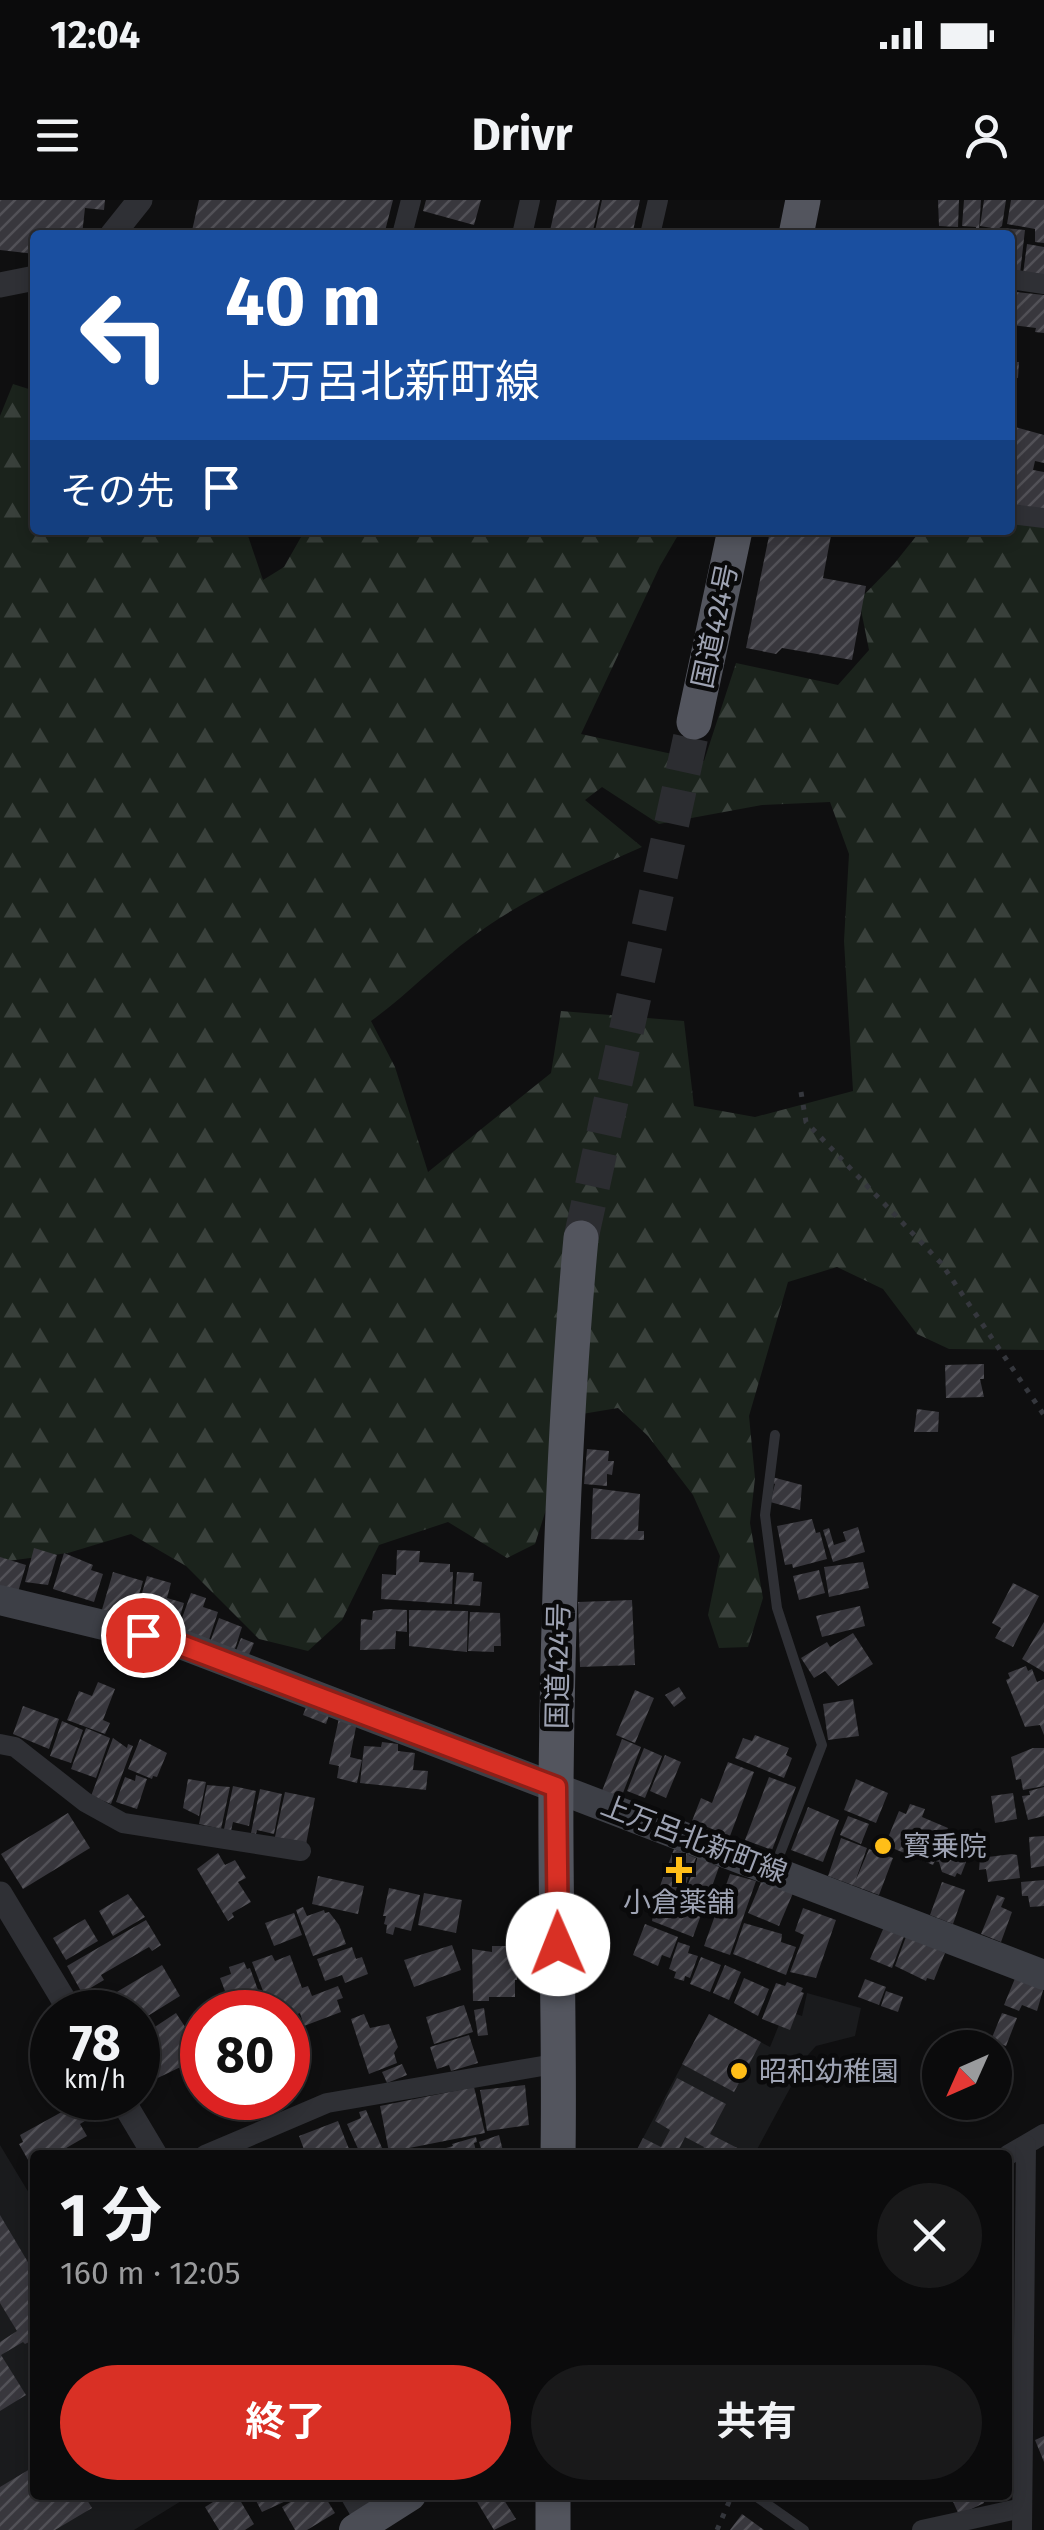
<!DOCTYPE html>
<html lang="ja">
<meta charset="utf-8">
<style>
body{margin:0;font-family:"Fira Sans","Noto Sans JP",sans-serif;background:#19191a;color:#f1f3f6;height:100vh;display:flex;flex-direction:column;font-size:38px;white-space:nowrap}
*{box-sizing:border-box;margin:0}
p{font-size:32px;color:#9a9b9d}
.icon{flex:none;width:55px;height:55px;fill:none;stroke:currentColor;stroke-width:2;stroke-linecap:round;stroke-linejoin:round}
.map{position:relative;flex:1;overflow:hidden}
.sheet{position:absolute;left:30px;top:1950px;width:982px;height:350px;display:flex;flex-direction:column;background:#0b0b0c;border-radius:10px;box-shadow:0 5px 15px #0003,0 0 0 2px #2b2b2d}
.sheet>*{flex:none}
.top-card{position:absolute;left:30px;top:30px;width:985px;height:305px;border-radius:10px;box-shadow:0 5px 15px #0003,0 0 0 2px #2b2b2d;background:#1a4fa0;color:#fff;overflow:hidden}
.needle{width:65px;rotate:225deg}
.buttons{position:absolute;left:922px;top:1830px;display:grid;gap:20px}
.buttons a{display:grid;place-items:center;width:90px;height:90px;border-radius:50%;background:#0b0b0c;box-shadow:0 5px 15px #0003,0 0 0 2px #2b2b2d;font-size:50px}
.speed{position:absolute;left:30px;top:1790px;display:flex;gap:20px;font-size:50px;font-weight:700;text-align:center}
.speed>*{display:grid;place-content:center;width:130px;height:130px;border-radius:50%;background:#0b0b0c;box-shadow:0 5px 15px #0003,0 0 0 2px #2b2b2d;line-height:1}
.speed small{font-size:25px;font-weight:400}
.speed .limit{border:15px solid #d22;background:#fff;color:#111}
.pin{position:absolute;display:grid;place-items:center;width:85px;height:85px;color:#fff;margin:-42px;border:5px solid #fff;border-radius:50%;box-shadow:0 2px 10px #0007}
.me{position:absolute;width:110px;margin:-55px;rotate:359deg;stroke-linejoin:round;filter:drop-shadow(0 0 8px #0008)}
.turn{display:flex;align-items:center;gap:35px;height:210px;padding:0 30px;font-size:45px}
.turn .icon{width:130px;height:130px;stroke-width:2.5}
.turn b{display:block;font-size:70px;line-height:85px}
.then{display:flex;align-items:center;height:95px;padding:0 30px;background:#0003;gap:20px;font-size:38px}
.round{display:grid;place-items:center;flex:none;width:105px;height:105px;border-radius:52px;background:#19191a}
.summary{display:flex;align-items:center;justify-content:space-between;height:170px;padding:0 30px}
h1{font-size:60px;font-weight:700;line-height:75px}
.action{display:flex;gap:20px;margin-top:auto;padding:20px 30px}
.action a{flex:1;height:115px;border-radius:60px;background:#d93025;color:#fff;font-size:40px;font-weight:700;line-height:115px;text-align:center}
.action a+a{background:#19191a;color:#f1f3f6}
.status{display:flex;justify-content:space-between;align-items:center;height:70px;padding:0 50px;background:#0b0b0c;direction:ltr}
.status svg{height:28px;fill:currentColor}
header{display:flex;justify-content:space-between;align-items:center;height:130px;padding:0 30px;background:#0b0b0c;font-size:45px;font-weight:700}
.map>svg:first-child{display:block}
.built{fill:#1a1b1d}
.forest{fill:url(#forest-firs);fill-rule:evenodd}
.building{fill:url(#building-hatch)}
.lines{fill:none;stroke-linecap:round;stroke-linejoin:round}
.trunk-tunnel{stroke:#2c2d31;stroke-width:35;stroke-dasharray:35 18;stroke-linecap:butt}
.path{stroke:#35373d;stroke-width:5;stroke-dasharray:5 8;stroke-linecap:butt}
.service{stroke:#2f3035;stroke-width:10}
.minor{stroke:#2f3035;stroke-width:20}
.tertiary{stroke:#2f3035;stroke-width:25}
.secondary{stroke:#3d3f46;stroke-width:30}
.primary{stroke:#4b4d55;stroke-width:32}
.trunk{stroke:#53555e;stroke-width:35}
.route-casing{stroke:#8d1f18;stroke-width:25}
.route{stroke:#d93025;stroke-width:18}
.poi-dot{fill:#ffbe18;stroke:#0a0a0b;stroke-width:4}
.labels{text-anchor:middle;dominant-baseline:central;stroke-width:9;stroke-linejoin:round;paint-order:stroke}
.street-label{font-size:28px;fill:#9ea3b3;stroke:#0a0a0b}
.poi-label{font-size:28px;fill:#9ea3b3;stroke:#0a0a0b;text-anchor:start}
</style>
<div class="status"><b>12:04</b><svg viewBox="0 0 49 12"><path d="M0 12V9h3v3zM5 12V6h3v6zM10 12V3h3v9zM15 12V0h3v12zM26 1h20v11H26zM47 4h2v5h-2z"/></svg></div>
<header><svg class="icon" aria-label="menu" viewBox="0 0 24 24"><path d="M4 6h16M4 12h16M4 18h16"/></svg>Drivr<svg class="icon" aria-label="person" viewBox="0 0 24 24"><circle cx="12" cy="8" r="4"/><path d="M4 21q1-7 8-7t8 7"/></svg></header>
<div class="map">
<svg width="1044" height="2330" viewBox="0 0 1044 2330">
<defs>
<pattern id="forest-firs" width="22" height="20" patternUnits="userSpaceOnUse" patternTransform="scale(2.5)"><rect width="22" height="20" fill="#1b231c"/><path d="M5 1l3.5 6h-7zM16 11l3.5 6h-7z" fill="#39403b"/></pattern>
<pattern id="building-hatch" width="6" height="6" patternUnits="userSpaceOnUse" patternTransform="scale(2.5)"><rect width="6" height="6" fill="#38373d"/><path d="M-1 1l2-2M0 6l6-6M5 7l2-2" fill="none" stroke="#525157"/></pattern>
</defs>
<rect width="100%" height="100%" fill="#0f0f10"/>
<g class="built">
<path d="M807 1793 861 1808 855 1836 816 1846 808 1855 754 1955H634L709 1814 770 1847 785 1810 802 1816Z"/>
<path d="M0 1945 35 2003V2295H191L134 2330H0Z"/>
</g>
<path class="forest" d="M13 184 35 191V330H246L263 380 284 367 305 330H681L660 366 581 534 704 561 736 463 838 485 869 450 859 400 894 364 921 330H1010V318L1044 326V1150L949 1149 917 1134 883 1089 837 1067 788 1082 749 1216 755 1278 750 1323 763 1398 748 1447 719 1448 708 1415 720 1356 693 1295 648 1236 618 1208 564 1217 551 1294 535 1344 507 1358 448 1322 379 1345 342 1420 308 1451 259 1439 186 1366 131 1334 68 1353 0 1362V216ZM602 587 659 624 762 605 830 602 849 654 844 741 853 891 755 917 694 906 684 821 561 811 551 873 428 972 395 867 371 821C407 795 437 763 472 737 523 699 583 673 642 647L585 600Z"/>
<g class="building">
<path d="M0 0H105L104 10 85 8 82 35H35V54L0 50Z"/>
<path d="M199 0H393L384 35H191Z"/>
<path d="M426 0H481L474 25 423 11Z"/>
<path d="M557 0H600L592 35H549Z"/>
<path d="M602 0H640L632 35H594Z"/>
<path d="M938 0H959L958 27 939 26Z"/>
<path d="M964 0H981L979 31 995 35H975L976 27 962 26Z"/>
<path d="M984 0H1006L1002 26 998 29 980 26Z"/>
<path d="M1011 0H1044V43L1035 42V29L1007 24Z"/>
<path d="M1003 28 1025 30 1020 74 1010 72V35H1003Z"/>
<path d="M950 29 971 31V35H946Z"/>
<path d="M1027 44 1044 47V77L1023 74Z"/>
<path d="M1015 92 1044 95V133L1035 132 1036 128 1012 125Z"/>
<path d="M1010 154H1014V162H1019L1018 178 1010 177Z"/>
<path d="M1012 226 1044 235V263L1035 261 1033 270 1044 272V310L1010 304Z"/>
<path d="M832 330 823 378 866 386 852 460 782 448 776 454 746 448 770 331Z"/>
<path d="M984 1164V1179H980L984 1197 946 1198 945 1165Z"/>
<path d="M917 1209 939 1212 938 1232H914Z"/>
<path d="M587 1249 609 1251 608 1261H614L612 1275 607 1274V1286L584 1284Z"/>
<path d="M772 1277 802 1285 800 1310 770 1302 775 1284 770 1282Z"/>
<path d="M593 1288 640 1294 638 1331H644V1340L591 1339Z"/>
<path d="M812 1319 816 1333 820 1332 827 1359 793 1368 792 1364 785 1365 777 1326Z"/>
<path d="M858 1327 865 1352 833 1362 823 1330 829 1328 834 1345 846 1341 843 1332Z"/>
<path d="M34 1348 57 1355 48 1385 25 1382Z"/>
<path d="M397 1350 420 1351 419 1362 450 1364V1372H453L452 1404 381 1399 382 1374 396 1375Z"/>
<path d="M64 1353 93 1365 91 1370 103 1374 94 1402 53 1389Z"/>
<path d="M0 1357 26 1365 18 1392 0 1386Z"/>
<path d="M863 1362 869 1388 829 1397 824 1367Z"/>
<path d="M819 1370 825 1393 799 1400 793 1376Z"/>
<path d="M113 1372 143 1381 131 1422 101 1413Z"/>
<path d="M457 1372 474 1373 473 1381 482 1382 480 1406 454 1404Z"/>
<path d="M147 1376 171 1383 167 1398 184 1403 176 1431 134 1420Z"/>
<path d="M1013 1383 1039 1396 1013 1447 995 1438 1001 1428 992 1423Z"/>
<path d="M191 1393 206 1398 203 1407 218 1412 208 1443 177 1432Z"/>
<path d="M632 1400 635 1465 580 1467 578 1402Z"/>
<path d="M860 1406 865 1426 822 1437 816 1416Z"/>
<path d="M386 1409 407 1410V1432L396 1431 395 1449 360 1450 361 1419 372 1420 373 1411Z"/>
<path d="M409 1410 468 1411 467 1452 409 1446Z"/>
<path d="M470 1412 500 1413 501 1446H494V1452L468 1451Z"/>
<path d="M219 1418 242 1427 234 1452 210 1442Z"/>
<path d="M1044 1422V1472L1022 1459Z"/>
<path d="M853 1433 873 1464 838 1486 825 1471 814 1478 801 1458 827 1442 830 1447Z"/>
<path d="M241 1438 254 1443 248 1457 235 1453Z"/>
<path d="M1026 1466 1028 1471 1032 1469 1037 1482 1044 1479V1535L1040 1525 1025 1527 1006 1480 1010 1478 1008 1473Z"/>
<path d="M98 1482 115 1489 103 1520 110 1523 105 1534 67 1520 79 1491 92 1496Z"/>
<path d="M679 1487 686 1498 674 1507 665 1495Z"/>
<path d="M635 1490 654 1498 635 1543 616 1535Z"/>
<path d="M853 1499 859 1536 828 1540 823 1504Z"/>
<path d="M308 1502 331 1510 326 1524 303 1515Z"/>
<path d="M23 1506 59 1519 49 1549 13 1534Z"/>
<path d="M339 1518 357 1522 350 1557 362 1560 357 1583 337 1578 339 1566 329 1564Z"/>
<path d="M62 1521 83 1530 71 1563 50 1556Z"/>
<path d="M86 1528 110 1538 96 1578 71 1569Z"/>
<path d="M755 1535 789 1548 786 1555 792 1558 784 1578 735 1558 743 1538 752 1541Z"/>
<path d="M113 1538 127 1548 128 1544 133 1546 111 1604 91 1596Z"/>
<path d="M140 1539 167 1553 157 1577 153 1576 152 1579 128 1569Z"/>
<path d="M622 1539 641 1547 621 1598 602 1591Z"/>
<path d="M382 1542 398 1544V1551L415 1553 413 1570 428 1571 426 1590 360 1583 364 1546 381 1547Z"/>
<path d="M644 1548 662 1556 645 1598 627 1591Z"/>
<path d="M1033 1548H1044V1586L1023 1590 1021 1579 1016 1580 1011 1557Z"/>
<path d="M665 1555 681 1562 666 1598 650 1591Z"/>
<path d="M728 1562 754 1572 730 1636 692 1621 701 1598 712 1603Z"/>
<path d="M136 1575 147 1579 137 1609 116 1602 125 1577 135 1581Z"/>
<path d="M769 1577 796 1587 772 1650 745 1640Z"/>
<path d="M188 1579 206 1582 199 1616 183 1608Z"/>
<path d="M856 1579 888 1593 876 1623 844 1610Z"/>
<path d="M207 1585 230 1587 221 1629 199 1624Z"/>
<path d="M233 1586 256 1591 249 1626 233 1622 231 1631 224 1629Z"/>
<path d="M1044 1587V1616L1028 1620 1022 1596 1030 1595 1029 1591Z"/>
<path d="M260 1589 282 1594 274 1634 257 1630 256 1634 251 1633Z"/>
<path d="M285 1592 315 1598 306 1644 274 1641Z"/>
<path d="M1013 1593 1017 1619 995 1623 991 1596Z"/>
<path d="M910 1604 925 1609 922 1617 948 1628 942 1642 954 1647 957 1641 966 1644 964 1650 970 1652 961 1675 957 1673 955 1677 942 1672 939 1662 935 1661 933 1665 885 1645 899 1611 906 1614Z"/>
<path d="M808 1607 839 1620 823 1662 791 1650Z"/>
<path d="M68 1613 90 1648 23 1689 1 1654Z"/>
<path d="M848 1616 869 1624 861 1644 840 1635Z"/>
<path d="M1044 1636V1666L1031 1668 1029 1637Z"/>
<path d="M841 1638 867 1648 855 1682 869 1649 893 1658 879 1695 828 1676Z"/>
<path d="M674 1649 696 1658 680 1699 704 1707 693 1737 652 1721 661 1683Z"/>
<path d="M218 1653 225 1665 235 1660 246 1678 238 1682 251 1702 232 1713 234 1717 228 1721 197 1669Z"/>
<path d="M1012 1654 1017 1655 1020 1678 988 1682 986 1669 979 1670 980 1658Z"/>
<path d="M698 1657 719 1667 705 1706 683 1698Z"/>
<path d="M730 1674 756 1681 730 1755 704 1746Z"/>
<path d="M318 1676 364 1686 358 1714 312 1704Z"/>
<path d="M762 1680 793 1693 779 1726 748 1713Z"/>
<path d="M1044 1680V1706L1030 1707 1028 1696H1022L1021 1682Z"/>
<path d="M942 1682 965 1690 953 1724 930 1715Z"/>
<path d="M389 1688 420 1695 411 1731 395 1727 393 1735 386 1733 387 1725 384 1724 386 1716H383Z"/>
<path d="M424 1693 462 1700 456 1733 418 1725Z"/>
<path d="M128 1694 145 1717 113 1736 99 1711Z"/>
<path d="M997 1695 1005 1698 1001 1707 1012 1712 1001 1742 981 1734Z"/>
<path d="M303 1707 307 1716 324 1710 325 1713 329 1712 339 1725 346 1744 313 1756 296 1710Z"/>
<path d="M803 1708 836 1720 816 1778 790 1772 804 1735 795 1731Z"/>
<path d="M294 1713 302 1735 274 1746 265 1723Z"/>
<path d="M85 1719 98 1741 66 1760 53 1738Z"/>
<path d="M146 1720 161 1745 152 1751 149 1747 101 1775 104 1780 82 1793 67 1766Z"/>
<path d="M744 1723 782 1734 781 1742 796 1747 786 1775 733 1754Z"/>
<path d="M645 1724 678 1737 670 1758 662 1755 658 1766 633 1755Z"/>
<path d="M884 1727 905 1734 892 1768 870 1759Z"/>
<path d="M907 1734 945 1753 934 1780 927 1778 926 1781 895 1766Z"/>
<path d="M678 1742 690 1746 688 1753 698 1756 690 1778 685 1776 684 1781 674 1778 676 1772 669 1769Z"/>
<path d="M452 1745 461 1770 414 1787 404 1760Z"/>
<path d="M492 1746H515L517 1780H515V1797H489V1801H473L472 1749 492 1752Z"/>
<path d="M352 1747 356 1759 362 1757 368 1774 345 1783 342 1775 325 1781 317 1759Z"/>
<path d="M272 1755 275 1761 290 1755 302 1788 308 1786 312 1796 338 1786 343 1798 337 1800 341 1812 304 1826 300 1813 288 1818V1812H271L252 1762Z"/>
<path d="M701 1757 721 1765 710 1792 690 1784Z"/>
<path d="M244 1762 247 1769 250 1768 266 1812H233L220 1778 231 1774 229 1767Z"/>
<path d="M162 1765 180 1796 138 1822V1812H100L95 1805Z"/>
<path d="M725 1765 741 1772 729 1800 713 1793Z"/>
<path d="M1016 1776 1044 1787 1037 1811 1022 1805 1019 1811 1004 1805Z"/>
<path d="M744 1778 769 1789 758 1816 734 1803Z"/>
<path d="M865 1779 886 1787 879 1805 858 1797Z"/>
<path d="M787 1782 803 1788 801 1792 804 1793 790 1830 762 1819 776 1783 785 1786Z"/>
<path d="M886 1791 903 1797 898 1812 881 1806Z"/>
<path d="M464 1805 473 1832 434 1844 426 1817Z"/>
<path d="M484 1808 488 1835 478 1836 474 1810Z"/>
<path d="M176 1813 195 1842 183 1849 191 1862 141 1886 138 1881V1838Z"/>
<path d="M1002 1813 1017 1818 1006 1846 991 1840Z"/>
<path d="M364 1814 370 1828 389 1824 398 1847 394 1853 397 1863 369 1874 351 1819Z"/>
<path d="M709 1814 761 1842 734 1892 682 1864Z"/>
<path d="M469 1835 478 1863 451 1871 449 1865 437 1869 430 1847Z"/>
<path d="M402 1864 407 1875 387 1883 382 1872Z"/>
<path d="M202 1872V1889L197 1891 192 1877Z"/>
<path d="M677 1878 726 1904 710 1934 751 1955H700L704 1947 685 1937 676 1955H634L643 1938 661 1947 670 1930 655 1921Z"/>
<path d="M525 1885 529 1925 487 1931 480 1890Z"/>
<path d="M474 1887 485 1933 389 1952 380 1906Z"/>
<path d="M87 1898 96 1914 80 1924 87 1936 54 1955H35L32 1967 19 1944 23 1942 20 1935Z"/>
<path d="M366 1910 382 1948 365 1955H306L299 1936 338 1921 351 1954 359 1951 347 1924 361 1918 359 1912Z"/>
<path d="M499 1935 504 1955H483L479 1942Z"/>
<path d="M476 1937 477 1942 474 1943 477 1955H448L446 1948 453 1946 452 1944Z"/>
<path d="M0 2015 35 2074V2125L30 2128 35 2139 25 2144 23 2142 1 2155 26 2195 0 2211V2142L17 2131 0 2103Z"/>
<path d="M1044 2236V2262L1035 2240Z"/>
<path d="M35 2266V2295H84L92 2308 55 2330H0V2287Z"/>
<path d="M237 2295 254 2324 245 2330H219L205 2307 221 2297 224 2302Z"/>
<path d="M253 2295H299L262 2312Z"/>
<path d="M302 2295H324L335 2313 307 2330H295L282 2307Z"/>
<path d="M484 2295H501L516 2319 494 2330 476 2300Z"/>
<path d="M950 2295H981L984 2303 959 2315Z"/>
<path d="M742 2314 764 2330H730Z"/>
</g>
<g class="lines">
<path class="trunk-tunnel" d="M581 1038 694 522"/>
<g class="path">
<path d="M801 892 806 922 941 1063 1044 1215"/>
<path d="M717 2330 732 2295"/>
</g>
<g class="service">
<path d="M774 1669 822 1545 777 1408 765 1315 775 1235"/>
<path d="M754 2295 804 2330"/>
</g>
<g class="minor">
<path d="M402 35 411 0"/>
<path d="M522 35 530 0"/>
<path d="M650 35 658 0"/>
<path d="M1010 79 1044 84"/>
<path d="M1010 314 1044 318"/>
<path d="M0 1544 15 1547 85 1602 123 1623 301 1651"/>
<path d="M205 1955 327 1903 560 1863"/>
<path d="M1008 1955 1044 1934"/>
<path d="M922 2330 1022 2308"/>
<path d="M1022 2330 1026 1945"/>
</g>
<g class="tertiary">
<path d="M112 35 140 0"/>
<path d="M0 85 35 78"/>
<path d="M0 1694 71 1812"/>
<path d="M121 1898 155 1955"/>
<path d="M353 2295 368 2321"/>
</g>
<path class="secondary" d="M0 1400 178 1443 1044 1775"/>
<path class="primary" d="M355 2330 410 2295"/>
<g class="trunk">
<path d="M796 35 803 0"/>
<path d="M694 522 735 330"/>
<path d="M558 1955C560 1831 555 1707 556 1584 558 1401 564 1220 581 1038"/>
<path d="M553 2330V2295"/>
</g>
</g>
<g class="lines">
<g class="route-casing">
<path id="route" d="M143 1435 178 1444 556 1587 558 1744"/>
</g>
<use href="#route" class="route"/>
</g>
<g class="poi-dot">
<circle cx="883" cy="1646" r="10"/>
<path d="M674 1655h10v10h10v10h-10v10h-10v-10h-10v-10h10z"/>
<circle cx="739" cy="1871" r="10"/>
</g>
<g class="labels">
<g class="street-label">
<text transform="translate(715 426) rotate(-78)">国道424号</text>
<text transform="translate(558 1466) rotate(-89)">国道424号</text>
<text transform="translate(694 1639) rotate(21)">上万呂北新町線</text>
</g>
<g class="poi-label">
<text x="903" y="1646">寳乗院</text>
<text x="679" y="1702" text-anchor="middle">小倉薬舗</text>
<text x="759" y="1871">昭和幼稚園</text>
</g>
</g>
</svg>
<div class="buttons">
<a><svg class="needle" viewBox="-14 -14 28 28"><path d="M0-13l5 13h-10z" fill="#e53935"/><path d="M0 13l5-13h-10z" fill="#9a9b9d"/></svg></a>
</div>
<div class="speed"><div>78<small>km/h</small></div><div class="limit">80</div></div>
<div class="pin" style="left:143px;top:1435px;background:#d93025"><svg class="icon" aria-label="arrive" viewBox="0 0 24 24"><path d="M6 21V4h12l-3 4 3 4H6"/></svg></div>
<svg class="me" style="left:558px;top:1744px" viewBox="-20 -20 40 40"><circle r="19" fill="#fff"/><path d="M0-13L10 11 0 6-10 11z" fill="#d93025"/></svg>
<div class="top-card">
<div class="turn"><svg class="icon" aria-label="left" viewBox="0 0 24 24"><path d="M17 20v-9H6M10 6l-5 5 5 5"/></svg><div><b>40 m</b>上万呂北新町線</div></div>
<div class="then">その先<svg class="icon" aria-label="arrive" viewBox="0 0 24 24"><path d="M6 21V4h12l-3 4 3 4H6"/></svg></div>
</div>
<section class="sheet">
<div class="summary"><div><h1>1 分</h1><p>160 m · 12:05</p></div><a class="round"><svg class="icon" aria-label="close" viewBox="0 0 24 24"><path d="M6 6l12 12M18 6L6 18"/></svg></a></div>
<div class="action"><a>終了</a><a>共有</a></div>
</section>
</div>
